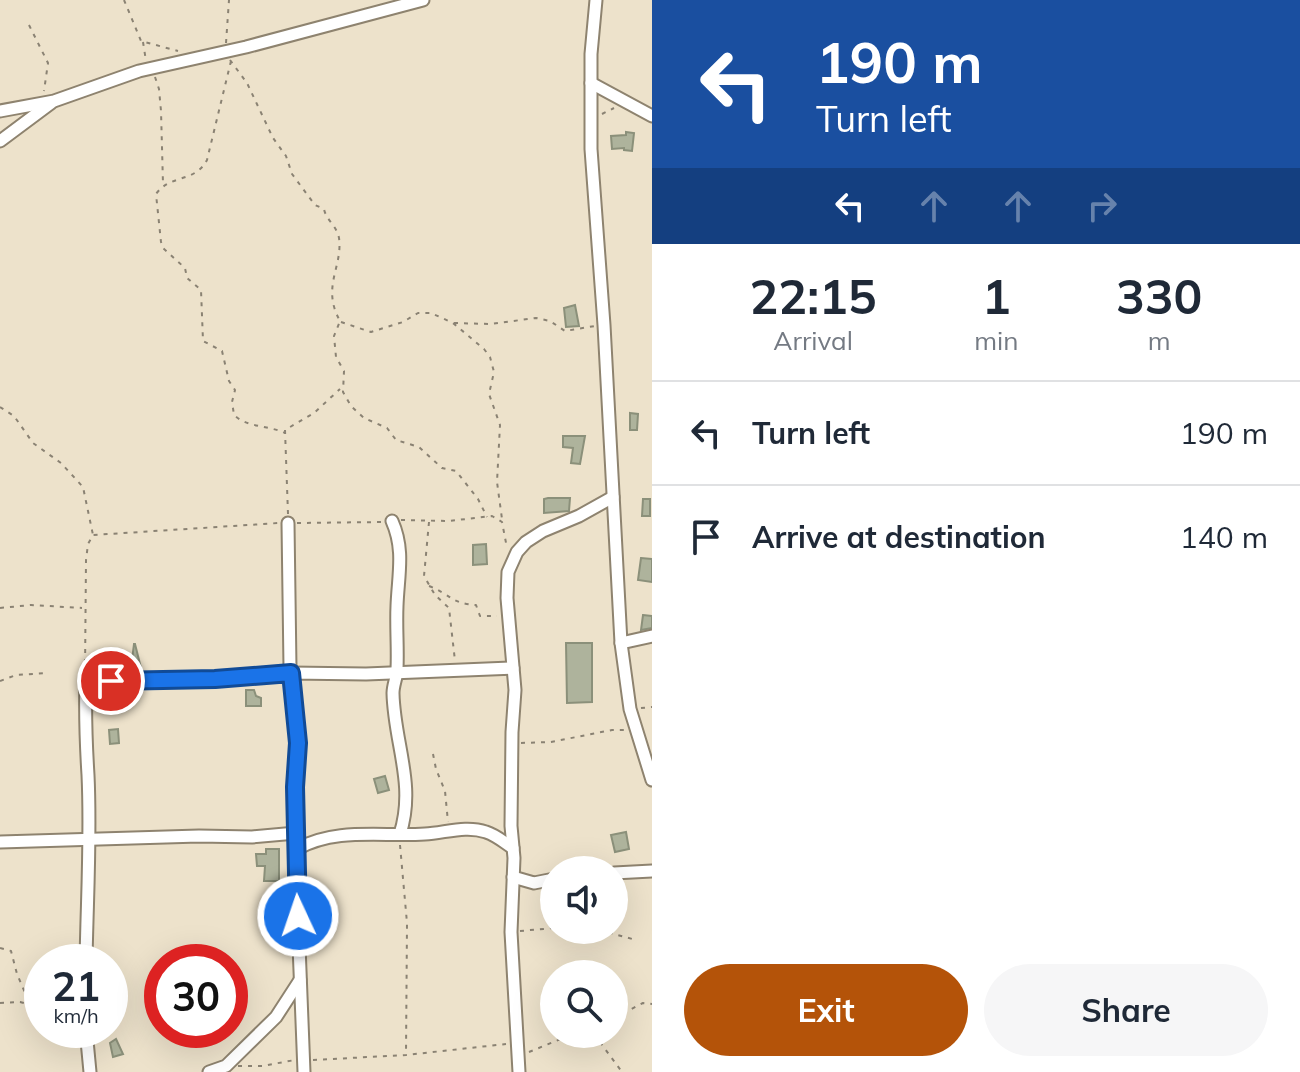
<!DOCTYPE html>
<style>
body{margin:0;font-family:Mulish,sans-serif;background:#f6f6f7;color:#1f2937;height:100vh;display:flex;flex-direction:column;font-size:30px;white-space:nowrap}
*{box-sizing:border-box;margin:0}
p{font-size:26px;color:#747a83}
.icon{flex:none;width:44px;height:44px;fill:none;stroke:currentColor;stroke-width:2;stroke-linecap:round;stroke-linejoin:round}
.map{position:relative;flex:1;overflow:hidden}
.details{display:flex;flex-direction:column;background:#fff;width:648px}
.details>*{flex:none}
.guide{background:#1a4fa0;color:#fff;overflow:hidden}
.controls{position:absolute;left:540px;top:856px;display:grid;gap:16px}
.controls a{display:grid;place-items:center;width:88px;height:88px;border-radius:50%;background:#fff;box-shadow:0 8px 32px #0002;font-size:40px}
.speed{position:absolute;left:24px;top:944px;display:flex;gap:16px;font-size:40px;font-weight:700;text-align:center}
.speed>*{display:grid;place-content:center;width:104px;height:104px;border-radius:50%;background:#fff;box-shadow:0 8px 32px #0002;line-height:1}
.speed small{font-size:20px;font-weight:400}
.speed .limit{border:12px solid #d22;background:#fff;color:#111}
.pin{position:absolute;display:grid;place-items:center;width:68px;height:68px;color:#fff;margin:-34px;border:4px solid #fff;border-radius:50%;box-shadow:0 2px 8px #0007}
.me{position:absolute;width:88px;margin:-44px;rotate:357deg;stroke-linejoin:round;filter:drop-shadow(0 0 6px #0008)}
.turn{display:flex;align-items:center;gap:28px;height:168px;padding:0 32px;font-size:36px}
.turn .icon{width:104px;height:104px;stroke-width:2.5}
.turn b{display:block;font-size:56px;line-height:68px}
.lanes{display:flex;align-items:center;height:76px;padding:0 32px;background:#0003;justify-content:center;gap:40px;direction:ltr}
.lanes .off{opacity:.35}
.eta{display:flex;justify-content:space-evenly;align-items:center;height:136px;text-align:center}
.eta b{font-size:48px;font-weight:700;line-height:56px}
.cta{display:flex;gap:16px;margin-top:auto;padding:16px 32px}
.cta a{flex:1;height:92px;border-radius:48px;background:#b45309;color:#fff;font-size:32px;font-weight:700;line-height:92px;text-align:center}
.cta a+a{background:#f6f6f7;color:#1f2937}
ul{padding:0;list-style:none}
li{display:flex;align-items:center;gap:24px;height:104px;padding:0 32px;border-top:2px solid #e0e1e3}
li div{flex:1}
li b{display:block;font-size:30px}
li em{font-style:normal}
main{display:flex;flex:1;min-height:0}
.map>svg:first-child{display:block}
.building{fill:#aeb39c;stroke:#8b907a;stroke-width:2}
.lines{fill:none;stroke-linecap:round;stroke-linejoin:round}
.minor-casing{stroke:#8e836f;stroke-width:15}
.path{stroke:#8a8273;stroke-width:2;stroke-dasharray:4 6;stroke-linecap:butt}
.minor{stroke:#fff;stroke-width:11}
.route-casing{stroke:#114b97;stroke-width:20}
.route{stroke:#1a73e8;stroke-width:14}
</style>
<main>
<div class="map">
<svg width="652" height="1072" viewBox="0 0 652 1072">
<rect width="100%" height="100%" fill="#ede2cb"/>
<g class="building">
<path d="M626 132 634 133 632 151 624 150V148L612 149 611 136 626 135Z"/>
<path d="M575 305 579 326 566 327 564 308Z"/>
<path d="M630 413 638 414 637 430H630Z"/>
<path d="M563 436H585L580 464 571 463 573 448 563 447Z"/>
<path d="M548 498H570L569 511 544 513V499Z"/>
<path d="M643 499H650V516H642Z"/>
<path d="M486 544 487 564 473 565V545Z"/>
<path d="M641 558 652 559V582L638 580Z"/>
<path d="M643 615 652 616V628L641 630Z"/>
<path d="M566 643H592V702L567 703Z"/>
<path d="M134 644H135L141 668H131Z"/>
<path d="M246 690H254L256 696 261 698V706H246Z"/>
<path d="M118 729 119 743 110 744 109 730Z"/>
<path d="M385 776 389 790 378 793 374 779Z"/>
<path d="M626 832 629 849 615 852 611 835Z"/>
<path d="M266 849H279V881H264L265 866H257L256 854H266Z"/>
<path d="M116 1039 123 1054 113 1057 110 1043Z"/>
</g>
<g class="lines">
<g class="minor-casing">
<g id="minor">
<path d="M596 0 591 54V149L604 325 621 643 630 709 652 780"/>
<path d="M591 83 652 116"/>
<path d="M0 111 54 101 139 71 246 47 423 0"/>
<path d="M0 141 51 103"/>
<path d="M392 521C405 550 398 576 397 606 396 627 398 648 397 669 397 677 393 685 393 693 394 743 416 784 400 834"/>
<path d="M288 523 290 668 298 743 295 787 296 869 304 1072"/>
<path d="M621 643 652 636"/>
<path d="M0 842 199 836 252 837 296 833"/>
<path d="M297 849C336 827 382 837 425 834 445 833 466 825 486 832 496 835 505 843 513 848"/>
<path d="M614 873 652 871"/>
<path d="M513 877 534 883 554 879"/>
<path d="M86 962C87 900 91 837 88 775 86 743 85 713 86 681L215 679 291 673 366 674 513 668"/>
<path d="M86 1030 90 1072"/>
<path d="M209 1072 226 1066 276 1017 300 980"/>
<path d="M519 1072 511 932 514 858 511 826 512 732 515 690 507 598 508 572 517 552 526 542 543 531 579 516 613 497"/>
</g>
</g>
<g class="path">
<path d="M124 0 141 41 178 51"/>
<path d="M29 25 48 63 44 91"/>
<path d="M143 42 146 61"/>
<path d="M226 43 229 0"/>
<path d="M230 60 247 83 273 138 286 156 292 174 315 205 324 209C326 220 337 226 339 238 343 267 321 287 340 321L334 336 336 357 344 371 343 392 351 406 364 418 387 428 396 440 419 447 442 468 456 471 478 499 487 517"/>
<path d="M231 61 207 160C195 183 170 174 156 194L161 242 163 248 185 268 187 278 201 290 203 341 222 351 229 381 235 390 232 402 234 415C248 428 268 425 285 433"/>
<path d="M155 77 159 89 161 111 163 184"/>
<path d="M602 114 614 108"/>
<path d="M341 322 371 332 403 322 418 313H431L453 323 484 349 490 357 494 372 489 394 500 425 497 482 502 519"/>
<path d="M454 323 490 324 536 318 550 321 565 331 595 326"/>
<path d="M0 407 14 416 33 443 61 463 83 487 93 535"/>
<path d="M288 514 285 430 314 413 340 389"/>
<path d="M401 520 449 521 492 516 502 522 507 548"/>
<path d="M429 522 424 576 435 595 449 608 455 661"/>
<path d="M297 523 383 522"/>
<path d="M429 586C450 594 452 604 476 605L480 616H497"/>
<path d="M0 608 31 605 82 608"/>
<path d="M85 673 86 560 88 544 93 535 279 523"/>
<path d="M0 681 16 675 48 673"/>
<path d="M641 708 652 707"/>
<path d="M521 743 551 742 612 730H625"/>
<path d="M433 754 436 769 445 791 448 822"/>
<path d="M400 845 407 923 406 1054"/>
<path d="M599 930 636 940"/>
<path d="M520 931 554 928"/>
<path d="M0 948 11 951 17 974 26 995 42 1001"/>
<path d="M0 1003 20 1002 42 1008"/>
<path d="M614 1018 643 1003 652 1004"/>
<path d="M594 1034 622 1072"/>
<path d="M529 1052 573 1034"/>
<path d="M313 1060 406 1055 506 1044"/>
<path d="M238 1066H262L295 1060"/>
</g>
<use href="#minor" class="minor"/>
</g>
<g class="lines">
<g class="route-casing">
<path id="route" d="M111 681 215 679 291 673 298 743 295 787 298 916"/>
</g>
<use href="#route" class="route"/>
</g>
</svg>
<div class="controls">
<a><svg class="icon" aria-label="sound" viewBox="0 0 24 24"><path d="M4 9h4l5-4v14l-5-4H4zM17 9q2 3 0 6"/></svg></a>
<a><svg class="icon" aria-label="search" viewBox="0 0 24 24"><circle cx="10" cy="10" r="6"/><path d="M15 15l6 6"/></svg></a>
</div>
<div class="speed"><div>21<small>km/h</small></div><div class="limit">30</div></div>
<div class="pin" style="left:111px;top:681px;background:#d93025"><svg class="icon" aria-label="arrive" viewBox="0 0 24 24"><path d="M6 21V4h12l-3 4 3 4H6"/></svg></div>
<svg class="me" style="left:298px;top:916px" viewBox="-20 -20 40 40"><circle r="17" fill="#1a73e8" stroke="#fff" stroke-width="3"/><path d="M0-11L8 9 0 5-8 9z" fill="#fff"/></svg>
</div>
<section class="details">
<div class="guide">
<div class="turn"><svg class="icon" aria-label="left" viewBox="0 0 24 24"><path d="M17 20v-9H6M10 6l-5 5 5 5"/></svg><div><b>190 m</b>Turn left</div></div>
<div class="lanes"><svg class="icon" aria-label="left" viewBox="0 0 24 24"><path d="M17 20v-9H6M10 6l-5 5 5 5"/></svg><svg class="icon off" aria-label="ahead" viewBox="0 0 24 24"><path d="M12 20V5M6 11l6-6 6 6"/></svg><svg class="icon off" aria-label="ahead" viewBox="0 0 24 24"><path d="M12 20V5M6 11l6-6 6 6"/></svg><svg class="icon off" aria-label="right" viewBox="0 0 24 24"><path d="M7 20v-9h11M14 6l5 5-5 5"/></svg></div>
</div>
<div class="eta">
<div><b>22:15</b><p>Arrival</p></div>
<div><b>1</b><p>min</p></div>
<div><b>330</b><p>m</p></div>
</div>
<ul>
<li><svg class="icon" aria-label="left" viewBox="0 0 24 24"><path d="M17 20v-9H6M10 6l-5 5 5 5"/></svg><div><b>Turn left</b></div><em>190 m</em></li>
<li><svg class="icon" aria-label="arrive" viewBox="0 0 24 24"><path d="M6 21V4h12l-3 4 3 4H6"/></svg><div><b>Arrive at destination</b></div><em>140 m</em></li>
</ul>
<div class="cta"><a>Exit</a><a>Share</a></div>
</section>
</main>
